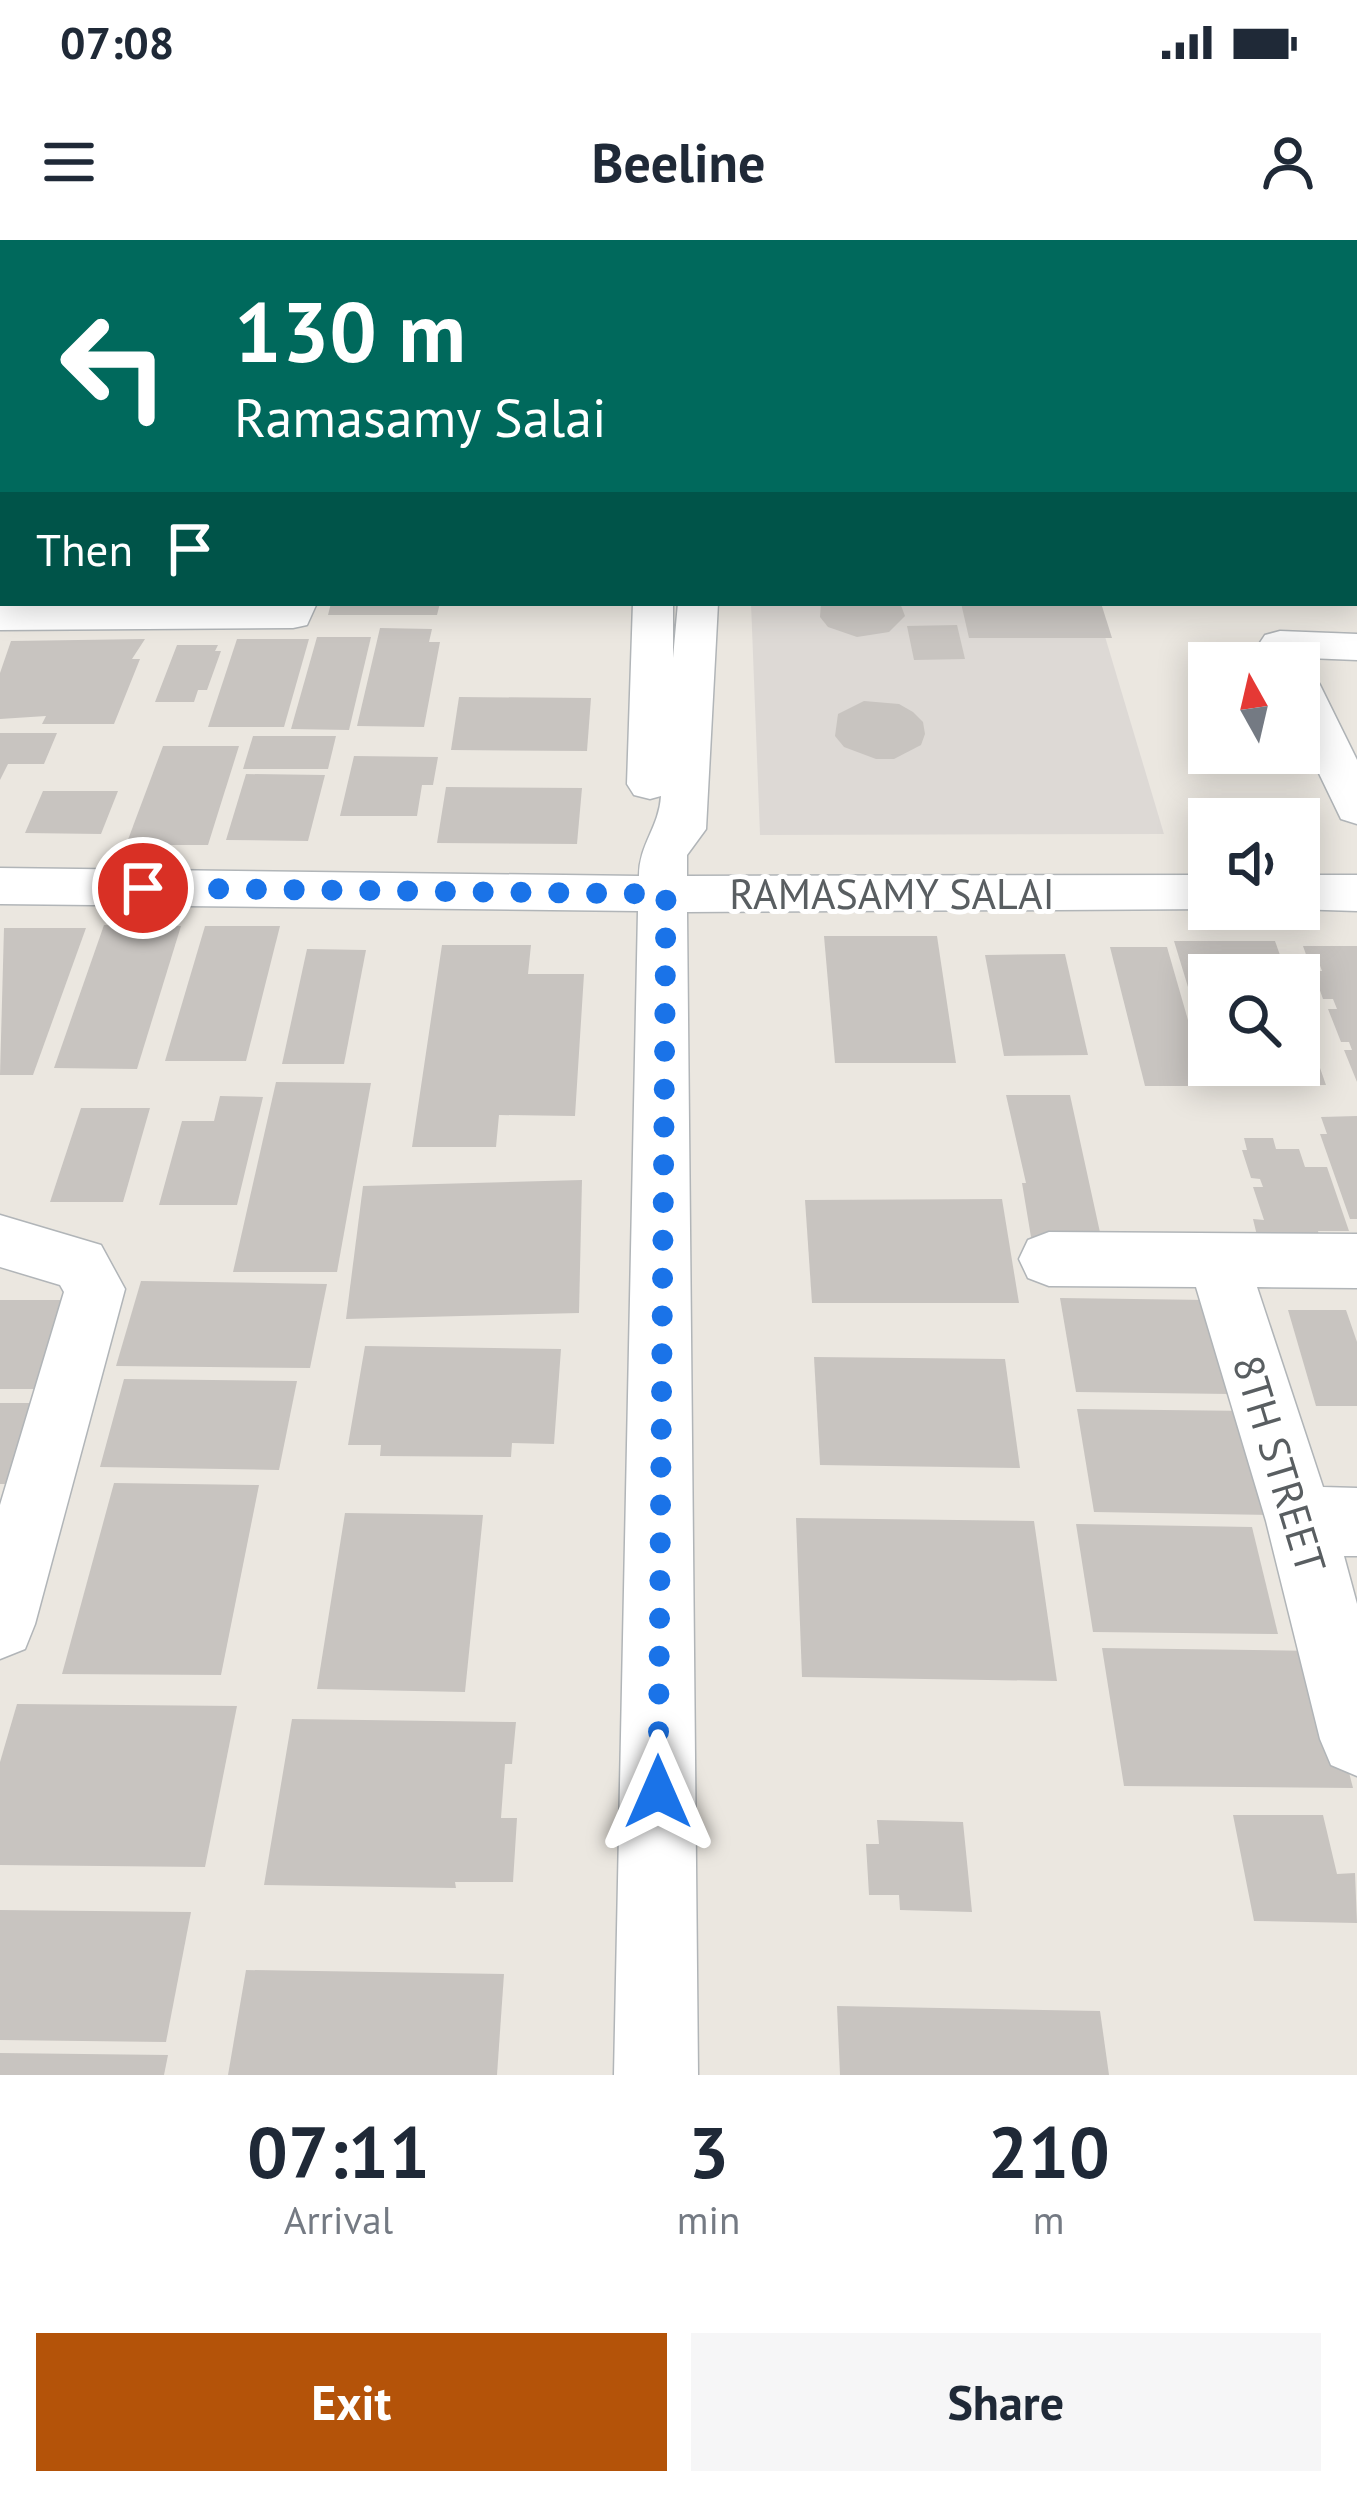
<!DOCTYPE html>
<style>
body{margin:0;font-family:"PT Sans",sans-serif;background:#f6f6f7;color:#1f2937;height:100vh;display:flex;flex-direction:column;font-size:45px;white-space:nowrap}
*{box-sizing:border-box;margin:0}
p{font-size:39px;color:#747a83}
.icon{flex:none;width:66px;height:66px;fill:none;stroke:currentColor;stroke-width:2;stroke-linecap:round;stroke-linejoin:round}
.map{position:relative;height:1835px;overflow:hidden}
.side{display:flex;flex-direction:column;background:#fff;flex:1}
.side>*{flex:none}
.top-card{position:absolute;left:0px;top:0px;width:1359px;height:366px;box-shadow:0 6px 30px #0003;background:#00695c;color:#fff;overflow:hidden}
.needle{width:78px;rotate:352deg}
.controls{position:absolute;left:1188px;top:402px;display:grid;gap:24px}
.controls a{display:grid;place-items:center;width:132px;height:132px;border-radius:0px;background:#fff;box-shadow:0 6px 30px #0003;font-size:60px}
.pin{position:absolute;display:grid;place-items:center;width:102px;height:102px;color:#fff;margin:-51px;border:6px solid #fff;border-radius:50%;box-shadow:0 3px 12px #0007}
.me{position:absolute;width:132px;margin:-66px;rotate:0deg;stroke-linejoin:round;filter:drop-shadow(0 0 9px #0008)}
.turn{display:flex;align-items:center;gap:42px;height:252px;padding:0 36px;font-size:54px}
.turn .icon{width:156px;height:156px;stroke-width:2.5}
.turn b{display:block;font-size:84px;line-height:102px}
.then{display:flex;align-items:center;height:114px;padding:0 36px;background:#0003;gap:24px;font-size:45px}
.eta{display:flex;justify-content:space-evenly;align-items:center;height:204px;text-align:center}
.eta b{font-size:72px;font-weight:700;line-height:84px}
.cta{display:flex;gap:24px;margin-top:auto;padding:24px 36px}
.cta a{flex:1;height:138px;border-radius:0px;background:#b45309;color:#fff;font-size:48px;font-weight:700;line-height:138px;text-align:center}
.cta a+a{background:#f6f6f7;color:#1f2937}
.status{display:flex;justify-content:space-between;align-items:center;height:84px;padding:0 60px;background:#fff;direction:ltr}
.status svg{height:33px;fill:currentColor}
header{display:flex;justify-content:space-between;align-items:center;height:156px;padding:0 36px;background:#fff;font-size:54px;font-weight:700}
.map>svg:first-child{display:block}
.industrial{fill:#ddd9d5}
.building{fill:#c8c4c0}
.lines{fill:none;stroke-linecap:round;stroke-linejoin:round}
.minor-casing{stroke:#b1b5b8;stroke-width:3}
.minor{fill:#fff;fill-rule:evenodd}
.route{stroke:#1a73e8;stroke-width:21;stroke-dasharray:0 37.8}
.labels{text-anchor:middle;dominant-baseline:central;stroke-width:10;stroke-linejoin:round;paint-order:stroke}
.street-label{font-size:42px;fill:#595e61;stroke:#fff}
</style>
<div class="status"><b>07:08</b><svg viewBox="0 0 49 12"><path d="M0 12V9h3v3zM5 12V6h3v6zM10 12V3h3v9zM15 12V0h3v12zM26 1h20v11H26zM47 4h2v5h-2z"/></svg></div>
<header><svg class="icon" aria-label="menu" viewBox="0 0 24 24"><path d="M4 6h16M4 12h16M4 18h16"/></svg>Beeline<svg class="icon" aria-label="person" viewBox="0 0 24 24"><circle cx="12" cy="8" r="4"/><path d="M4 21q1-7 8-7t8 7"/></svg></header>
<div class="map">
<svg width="1357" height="1835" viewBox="0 0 1357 1835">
<rect width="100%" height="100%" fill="#ebe7e0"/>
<g class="industrial">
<path d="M737 0H1357V142L1356 3Z"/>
<path d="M751 363H1095L1164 594 760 595Z"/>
</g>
<g class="building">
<path d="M331 363H440L437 375H328Z"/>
<path d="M821 363H900L905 376 889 392 857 397 828 387 820 377Z"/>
<path d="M961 363H1101L1112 398H969Z"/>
<path d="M957 385 965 419 914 420 907 386Z"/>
<path d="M380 388 432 389 429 402H440L424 487 357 486Z"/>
<path d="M317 397H371L349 490 291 489Z"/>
<path d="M145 399 132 419H140L114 484H42L46 476 0 479V433L11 401Z"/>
<path d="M237 399H309L284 487H208Z"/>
<path d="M177 405H218L215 411H221L207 450H198L194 462H155Z"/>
<path d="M459 457 591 458 587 511 451 510Z"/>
<path d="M864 461 899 464 913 472 923 482 925 494 921 505 894 519H876L844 507 835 496 838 474Z"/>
<path d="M0 493H57L44 524H8L0 540Z"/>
<path d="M253 496H336L328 529H243Z"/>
<path d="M163 506H239L208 605H126Z"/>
<path d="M354 516 438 517 433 545H422L417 576H340Z"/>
<path d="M246 534 325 535 308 601 226 600Z"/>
<path d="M446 547 582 548 577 604 437 603Z"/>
<path d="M43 551H118L101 594 25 593Z"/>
<path d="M104 685 181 686 137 829 54 828Z"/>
<path d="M205 686H280L246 821H165Z"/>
<path d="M4 688H86L33 835H0Z"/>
<path d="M824 696H937L956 823H835Z"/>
<path d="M1174 701H1275L1287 735H1209V816Z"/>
<path d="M442 705H531L528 734H584L575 876 499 875 496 907H412Z"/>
<path d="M1303 706H1357V842L1344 810H1352L1349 802H1341L1328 769H1337L1333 759H1323L1313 731H1322L1319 723H1309Z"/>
<path d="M1110 707H1167L1207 846H1145Z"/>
<path d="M307 709 366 710 344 824H282Z"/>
<path d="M1065 714 1088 815 1004 816 985 715Z"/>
<path d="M1300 771 1326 845H1216L1210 825H1299Z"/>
<path d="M276 842 371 843 337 1032H233Z"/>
<path d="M1006 855H1070L1101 997H1031L1022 943H1026Z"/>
<path d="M220 856 263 857 237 965H159L182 881H214Z"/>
<path d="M81 868H150L123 962H50Z"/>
<path d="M1357 876V979H1350L1320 894H1327L1321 877Z"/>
<path d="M1244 898H1273L1276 909H1299L1305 927H1327L1349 991H1318L1320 999 1260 1008 1253 979 1264 980 1253 947H1263L1260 939 1251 938 1242 910H1247Z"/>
<path d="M582 940 579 1073 346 1079 363 946Z"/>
<path d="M1002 959 1019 1063H812L805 960Z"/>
<path d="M141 1041 327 1044 310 1128 116 1126Z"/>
<path d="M1060 1058 1208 1060 1230 1154 1076 1152Z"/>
<path d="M0 1060H79L52 1149H0Z"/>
<path d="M1288 1070H1346L1357 1102V1166H1316Z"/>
<path d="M365 1106 561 1109 554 1204 512 1203 511 1217 380 1216 381 1205H348Z"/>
<path d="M814 1117 1005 1119 1020 1228 820 1225Z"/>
<path d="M124 1139 297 1141 279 1230 100 1227Z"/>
<path d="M0 1163H41L16 1244H0Z"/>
<path d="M1077 1169 1252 1171 1278 1275 1094 1272Z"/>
<path d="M114 1243 259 1245 221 1435 62 1434Z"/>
<path d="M345 1273 483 1275 465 1452 317 1449Z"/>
<path d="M796 1278 1034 1281 1057 1441 802 1437Z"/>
<path d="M1076 1284 1252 1287 1278 1394 1093 1392Z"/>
<path d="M1102 1408 1318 1411 1353 1548 1124 1546Z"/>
<path d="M17 1464 237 1466 205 1627 0 1625V1522Z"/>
<path d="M292 1479 516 1482 512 1524H505L501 1578H517L513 1642H455L456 1648 264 1645Z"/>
<path d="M1233 1575H1323L1337 1634 1355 1633 1357 1683 1254 1681Z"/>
<path d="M877 1580 963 1582 972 1672 900 1670 899 1655H869L866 1604H879Z"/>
<path d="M0 1670 191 1672 166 1802 0 1800Z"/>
<path d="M246 1730 504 1734 497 1835H228Z"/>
<path d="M837 1766 1100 1771 1109 1835H840Z"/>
<path d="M0 1813 168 1815 164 1835H0Z"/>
</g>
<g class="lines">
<g class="minor-casing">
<g id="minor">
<rect x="655" y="0" width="30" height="3"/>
<rect x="0" y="32" width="3" height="18"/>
<rect x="1356" y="176" width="1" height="22"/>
<rect x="1356" y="227" width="1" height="24"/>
<rect x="0" y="239" width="3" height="22"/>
<path d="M317 363 307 385 293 388 0 390V366Z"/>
<path d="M633 363H673V418L678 363H718L706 589 687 615V636L1209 635V669H1215L687 672 698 1835H614L638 671 0 664V628L639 636C639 604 659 588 661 556L650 559 634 555 627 544Z"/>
<path d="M1280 391 1357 394V420L1307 418 1309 423 1302 432 1314 435 1320 445 1357 520V584L1341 579 1299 492V423H1267L1259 404 1265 395Z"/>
<path d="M1299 635H1357V671L1293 669H1299Z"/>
<path d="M0 975 101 1005 125 1049 35 1384 25 1409 0 1419V1265L64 1052 60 1045 0 1027Z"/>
<path d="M1049 992 1357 994V1048L1257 1047 1323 1247 1357 1248V1316H1344L1357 1364V1536L1331 1525 1320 1499 1266 1281 1196 1047 1049 1046 1028 1038 1019 1019 1028 1000Z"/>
</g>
</g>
<use href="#minor" class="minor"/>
</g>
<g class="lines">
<path class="route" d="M143 648 666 654 658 1552"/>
</g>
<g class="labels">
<g class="street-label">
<text x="892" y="653">RAMASAMY SALAI</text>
<text transform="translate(1280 1224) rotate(73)">8TH STREET</text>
</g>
</g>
</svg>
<div class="controls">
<a><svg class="needle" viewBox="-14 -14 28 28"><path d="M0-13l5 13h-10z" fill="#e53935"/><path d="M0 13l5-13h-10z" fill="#747a83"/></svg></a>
<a><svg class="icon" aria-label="sound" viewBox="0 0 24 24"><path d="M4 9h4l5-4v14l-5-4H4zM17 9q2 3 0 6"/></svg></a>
<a><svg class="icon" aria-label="search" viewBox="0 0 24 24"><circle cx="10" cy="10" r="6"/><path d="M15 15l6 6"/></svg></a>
</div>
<div class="pin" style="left:143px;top:648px;background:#d93025"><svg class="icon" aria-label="arrive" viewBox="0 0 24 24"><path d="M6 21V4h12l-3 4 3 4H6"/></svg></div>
<svg class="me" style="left:658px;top:1552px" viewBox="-20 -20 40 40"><path d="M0-17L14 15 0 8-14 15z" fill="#1a73e8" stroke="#fff" stroke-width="4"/></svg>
<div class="top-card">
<div class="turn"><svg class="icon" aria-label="left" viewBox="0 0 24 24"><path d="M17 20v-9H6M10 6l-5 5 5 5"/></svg><div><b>130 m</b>Ramasamy Salai</div></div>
<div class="then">Then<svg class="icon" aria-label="arrive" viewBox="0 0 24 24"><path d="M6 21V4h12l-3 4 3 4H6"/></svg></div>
</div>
</div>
<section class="side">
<div class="eta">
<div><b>07:11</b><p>Arrival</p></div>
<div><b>3</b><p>min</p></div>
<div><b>210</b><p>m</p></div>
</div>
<div class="cta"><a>Exit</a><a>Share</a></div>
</section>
